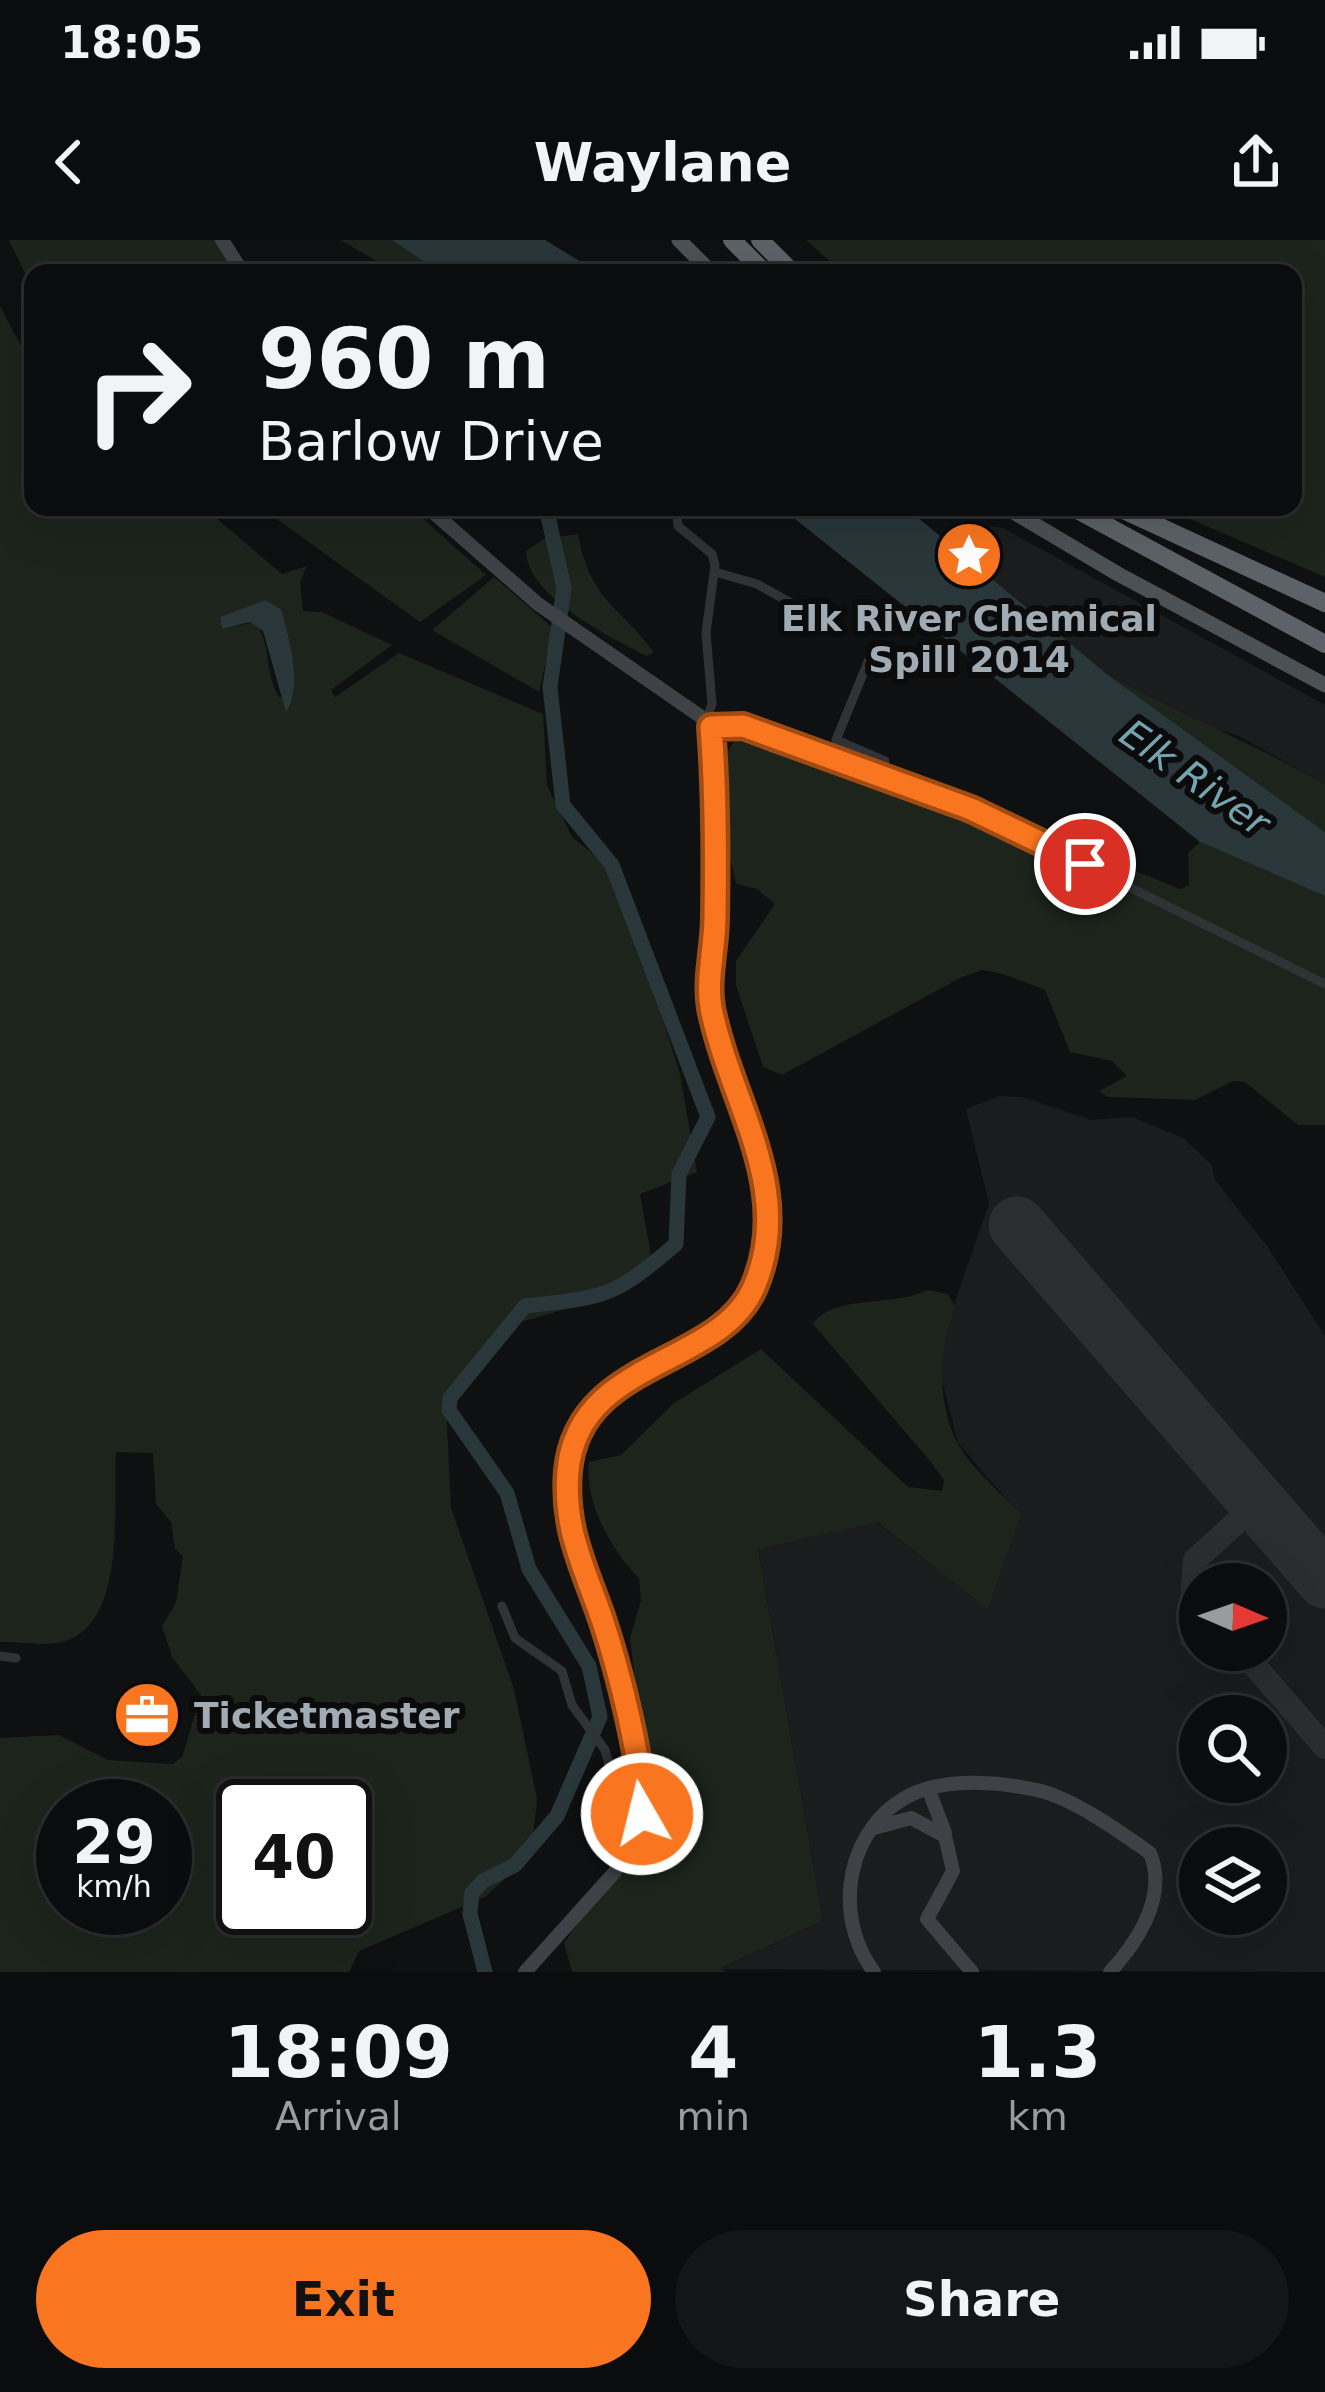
<!DOCTYPE html>
<style>
body{margin:0;font-family:"DejaVu Sans",sans-serif;background:#141516;color:#f1f3f6;height:100vh;display:flex;flex-direction:column;font-size:45px;white-space:nowrap}
*{box-sizing:border-box;margin:0}
p{font-size:39px;color:#9a9b9d}
.icon{flex:none;width:66px;height:66px;fill:none;stroke:currentColor;stroke-width:2;stroke-linecap:round;stroke-linejoin:round}
.map{position:relative;height:1732px;overflow:hidden}
.drawer{display:flex;flex-direction:column;background:#0b0c0d;flex:1}
.drawer>*{flex:none}
.guide{position:absolute;left:24px;top:24px;width:1278px;height:252px;border-radius:24px;box-shadow:0 12px 48px #0002,0 0 0 3px #2b2c2e;background:#0b0c0d;color:#f1f3f6;overflow:hidden}
.needle{width:78px;rotate:92deg}
.fabs{position:absolute;left:1179px;top:1323px;display:grid;gap:24px}
.fabs a{display:grid;place-items:center;width:108px;height:108px;border-radius:50%;background:#0b0c0d;box-shadow:0 12px 48px #0002,0 0 0 3px #2b2c2e;font-size:60px}
.speed{position:absolute;left:36px;top:1539px;display:flex;gap:24px;font-size:60px;font-weight:700;text-align:center}
.speed>*{display:grid;place-content:center;width:156px;height:156px;border-radius:50%;background:#0b0c0d;box-shadow:0 12px 48px #0002,0 0 0 3px #2b2c2e;line-height:1}
.speed small{font-size:30px;font-weight:400}
.speed .limit{border:6px solid #111;border-radius:18px;background:#fff;color:#111}
.pin{position:absolute;display:grid;place-items:center;width:102px;height:102px;color:#fff;margin:-51px;border:6px solid #fff;border-radius:50%;box-shadow:0 3px 12px #0007}
.me{position:absolute;width:132px;margin:-66px;rotate:352deg;stroke-linejoin:round;filter:drop-shadow(0 0 9px #0008)}
.turn{display:flex;align-items:center;gap:42px;height:252px;padding:0 36px;font-size:54px}
.turn .icon{width:156px;height:156px;stroke-width:2.5}
.turn b{display:block;font-size:84px;line-height:102px}
.eta{display:flex;justify-content:space-evenly;align-items:center;height:204px;text-align:center}
.eta b{font-size:72px;font-weight:700;line-height:84px}
.button{display:flex;gap:24px;margin-top:auto;padding:24px 36px}
.button a{flex:1;height:138px;border-radius:72px;background:#f9751f;color:#111;font-size:48px;font-weight:700;line-height:138px;text-align:center}
.button a+a{background:#141516;color:#f1f3f6}
.status{display:flex;justify-content:space-between;align-items:center;height:84px;padding:0 60px;background:#0b0c0d;direction:ltr}
.status svg{height:33px;fill:currentColor}
header{display:flex;justify-content:space-between;align-items:center;height:156px;padding:0 36px;background:#0b0c0d;font-size:54px;font-weight:700}
.map>svg:first-child{display:block}
.built{fill:#1b1c1e;fill-rule:evenodd}
.green{fill:#1c241c;fill-rule:evenodd}
.water{fill:#29373a}
.lines{fill:none;stroke-linecap:round;stroke-linejoin:round}
.river{stroke:#29373a;stroke-width:15}
.taxiway{stroke:#2b2e30;stroke-width:24}
.runway{stroke:#2b2e30;stroke-width:57}
.street{stroke:#303336;stroke-width:9}
.secondary{stroke:#3e4246;stroke-width:14}
.primary{stroke:#4c5155;stroke-width:15}
.highway{stroke:#5c6267;stroke-width:18}
.route-casing{stroke:#a24c14;stroke-width:30}
.route{stroke:#f9751f;stroke-width:21}
.labels{text-anchor:middle;dominant-baseline:central;stroke-width:12;stroke-linejoin:round;paint-order:stroke}
.poi-label{font-size:36px;font-weight:bold;fill:#a0abb3;stroke:#0b0b0c}
.water-label{font-size:39px;font-style:italic;fill:#74a4b0;stroke:#0b0b0c}
</style>
<div class="status"><b>18:05</b><svg viewBox="0 0 49 12"><path d="M0 12V9h3v3zM5 12V6h3v6zM10 12V3h3v9zM15 12V0h3v12zM26 1h20v11H26zM47 4h2v5h-2z"/></svg></div>
<header><svg class="icon" aria-label="back" viewBox="0 0 24 24"><path d="M15 5l-7 7 7 7"/></svg>Waylane<svg class="icon" aria-label="share" viewBox="0 0 24 24"><path d="M12 15V3M7 8l5-5 5 5M5 13v7h14v-7"/></svg></header>
<div class="map">
<svg width="1325" height="1732" viewBox="0 0 1325 1732">
<rect width="100%" height="100%" fill="#0f1011"/>
<g class="built">
<path d="M974 284 1003 288 1325 465V544L1239 496 1202 485 1108 435 954 308Z"/>
<path d="M1000 856 1022 857 1091 880 1132 877 1183 898 1211 924 1215 940 1267 1006 1325 1096V1732L720 1729 823 1681 758 1308 876 1282 988 1368 1020 1275 958 1203 942 1140 941 1103 989 963 966 869ZM1200 1344H1266V1410H1200ZM1200 1476H1266V1542H1200ZM1200 1608H1266V1674H1200Z"/>
</g>
<g class="green">
<path d="M9 0H216L236 33H33V50Z"/>
<path d="M340 0H392L441 33H398Z"/>
<path d="M806 0H1325V337L1162 267H1293V33H843Z"/>
<path d="M0 66 33 129V267H203L282 334 307 326 300 342 303 371 322 372 392 405 331 450 335 457 399 413 543 474 547 545 572 597 604 623 626 663 680 834 697 932 640 954 652 1021 613 1056 506 1086 446 1164 451 1268 514 1449 537 1559 534 1589 523 1622 485 1657 359 1711 349 1732H0V1498L59 1495 108 1520 173 1524 182 1517 201 1455 172 1417 162 1386 176 1363 183 1316 175 1309 171 1282 156 1264 153 1213 116 1212C113 1265 127 1380 66 1401 47 1407 20 1402 0 1402ZM265 360 281 369 290 408 292 457H279C264 433 272 404 255 382L222 389 220 378ZM63 1566H165V1668H63ZM243 1566H345V1668H243Z"/>
<path d="M260 267H410L486 335 420 382Z"/>
<path d="M578 294C591 362 616 362 654 412L647 416C609 397 527 356 526 311L544 299Z"/>
<path d="M494 337 553 388 539 452 432 390Z"/>
<path d="M1108 435C1180 474 1254 504 1325 544V592Z"/>
<path d="M738 496 882 545 1056 616 1128 628 1180 649 1189 645 1188 613 1200 602 1325 656V885H1298L1245 842 1233 841 1195 860 1108 857 1099 851 1127 836 1112 821 1070 812 1045 750 1003 734 982 730 962 737 782 835 763 827 736 745V721L775 664 757 649 736 644C727 600 706 533 738 496Z"/>
<path d="M927 1050 948 1054 955 1067C939 1109 936 1162 958 1204 972 1229 1001 1253 1021 1274L988 1369 877 1282 758 1309 823 1681 721 1728 726 1732H572L564 1703 605 1643 648 1597 652 1574 630 1398 641 1361 639 1338C611 1311 584 1261 589 1222L621 1215 674 1163 761 1109 908 1247 942 1251 944 1240 930 1221 813 1084C833 1054 896 1067 927 1050Z"/>
</g>
<g class="water">
<path d="M392 0H545L599 33H441Z"/>
<path d="M780 267H905L1108 435 1325 592V656L1200 602Z"/>
<path d="M265 360 281 369C289 398 303 446 286 472L263 391 250 382 222 389 220 377Z"/>
</g>
<g class="lines">
<path class="river" d="M485 1732 470 1674 472 1653 483 1641 515 1625 557 1576 600 1477 589 1426 529 1329 507 1253 449 1170 450 1158 525 1066C606 1057 613 1058 676 1004L679 934 708 877 612 625 563 565 550 447 564 348 546 267"/>
<g class="taxiway">
<path d="M1200 1363 1193 1346 1195 1320 1258 1263"/>
<path d="M1192 1398 1193 1348"/>
<path d="M1241 1410 1325 1507"/>
</g>
<path class="runway" d="M1017 985 1325 1340"/>
<g class="street">
<path d="M676 267 678 286 712 314 715 325 706 393 712 464 707 478"/>
<path d="M715 332 757 344 829 384"/>
<path d="M874 407 836 500 885 521 877 539"/>
<path d="M711 487 736 484 971 569 1325 744"/>
<path d="M502 1366 515 1398 562 1431 572 1465 605 1510 622 1573 639 1591"/>
<path d="M0 1416 16 1418"/>
</g>
<g class="secondary">
<path d="M222 0 243 33"/>
<path d="M427 267 538 364 710 483 717 571 709 754 766 943 770 996 755 1045 735 1079 614 1150 573 1209 568 1286 609 1400 639 1537 642 1574 614 1633 525 1732"/>
<path d="M928 1548 945 1593"/>
<path d="M874 1588 911 1578 945 1596 953 1631 927 1679 972 1732"/>
<path d="M874 1732C830 1674 847 1581 917 1552 952 1538 1001 1542 1037 1550 1073 1558 1120 1592 1150 1613 1168 1657 1138 1701 1110 1732"/>
</g>
<g class="primary">
<path d="M679 0 712 33"/>
<path d="M1005 267 1118 334 1325 445"/>
</g>
<g class="highway">
<path d="M732 0 765 33"/>
<path d="M760 0 793 33"/>
<path d="M1072 267 1325 404"/>
<path d="M1117 267 1325 363"/>
</g>
</g>
<g class="lines">
<g class="route-casing">
<path id="route" d="M642 1574C644 1526 618 1427 602 1379 584 1327 563 1288 568 1231 578 1118 719 1128 754 1047 796 949 730 863 711 768 706 738 715 708 715 677 716 614 716 550 711 487L743 486 971 569 1085 624"/>
</g>
<use href="#route" class="route"/>
</g>
<defs>
<g id="sight-disc" transform="scale(3.45)"><circle r="9.5" fill="#f9751f" stroke="#0b0b0c"/><path d="M0-6L1.8-2.2L6-1.7L2.9 1.2L3.7 5.4L0 3.3L-3.7 5.4L-2.9 1.2L-6-1.7L-1.8-2.2Z" fill="#fff"/></g>
<g id="office-disc" transform="scale(3.45)"><circle r="9.5" fill="#f9751f" stroke="#0b0b0c"/><path d="M-6-3h4V-5.5h4V-3h4V5H-6ZM-1-4.5V-3h2v-1.5ZM-6 0V1H6V0Z" fill="#fff"/></g>
</defs>
<g fill-rule="evenodd">
<use href="#sight-disc" x="969" y="315"/>
<use href="#office-disc" x="147" y="1475"/>
</g>
<g class="labels">
<g class="poi-label">
<text x="969" y="378">Elk River Chemical<tspan x="969" dy="41">Spill 2014</tspan></text>
<text x="194" y="1475" text-anchor="start">Ticketmaster</text>
</g>
<g class="water-label">
<text transform="translate(1195 538) rotate(35)">Elk River</text>
</g>
</g>
</svg>
<div class="fabs">
<a><svg class="needle" viewBox="-14 -14 28 28"><path d="M0-13l5 13h-10z" fill="#e53935"/><path d="M0 13l5-13h-10z" fill="#9a9b9d"/></svg></a>
<a><svg class="icon" aria-label="search" viewBox="0 0 24 24"><circle cx="10" cy="10" r="6"/><path d="M15 15l6 6"/></svg></a>
<a><svg class="icon" aria-label="layers" viewBox="0 0 24 24"><path d="M12 4l9 5-9 5-9-5zM3 14l9 5 9-5"/></svg></a>
</div>
<div class="speed"><div>29<small>km/h</small></div><div class="limit">40</div></div>
<div class="pin" style="left:1085px;top:624px;background:#d93025"><svg class="icon" aria-label="arrive" viewBox="0 0 24 24"><path d="M6 21V4h12l-3 4 3 4H6"/></svg></div>
<svg class="me" style="left:642px;top:1574px" viewBox="-20 -20 40 40"><circle r="17" fill="#f9751f" stroke="#fff" stroke-width="3"/><path d="M0-11L8 9 0 5-8 9z" fill="#fff"/></svg>
<div class="guide">
<div class="turn"><svg class="icon" aria-label="right" viewBox="0 0 24 24"><path d="M7 20v-9h11M14 6l5 5-5 5"/></svg><div><b>960 m</b>Barlow Drive</div></div>
</div>
</div>
<section class="drawer">
<div class="eta">
<div><b>18:09</b><p>Arrival</p></div>
<div><b>4</b><p>min</p></div>
<div><b>1.3</b><p>km</p></div>
</div>
<div class="button"><a>Exit</a><a>Share</a></div>
</section>
